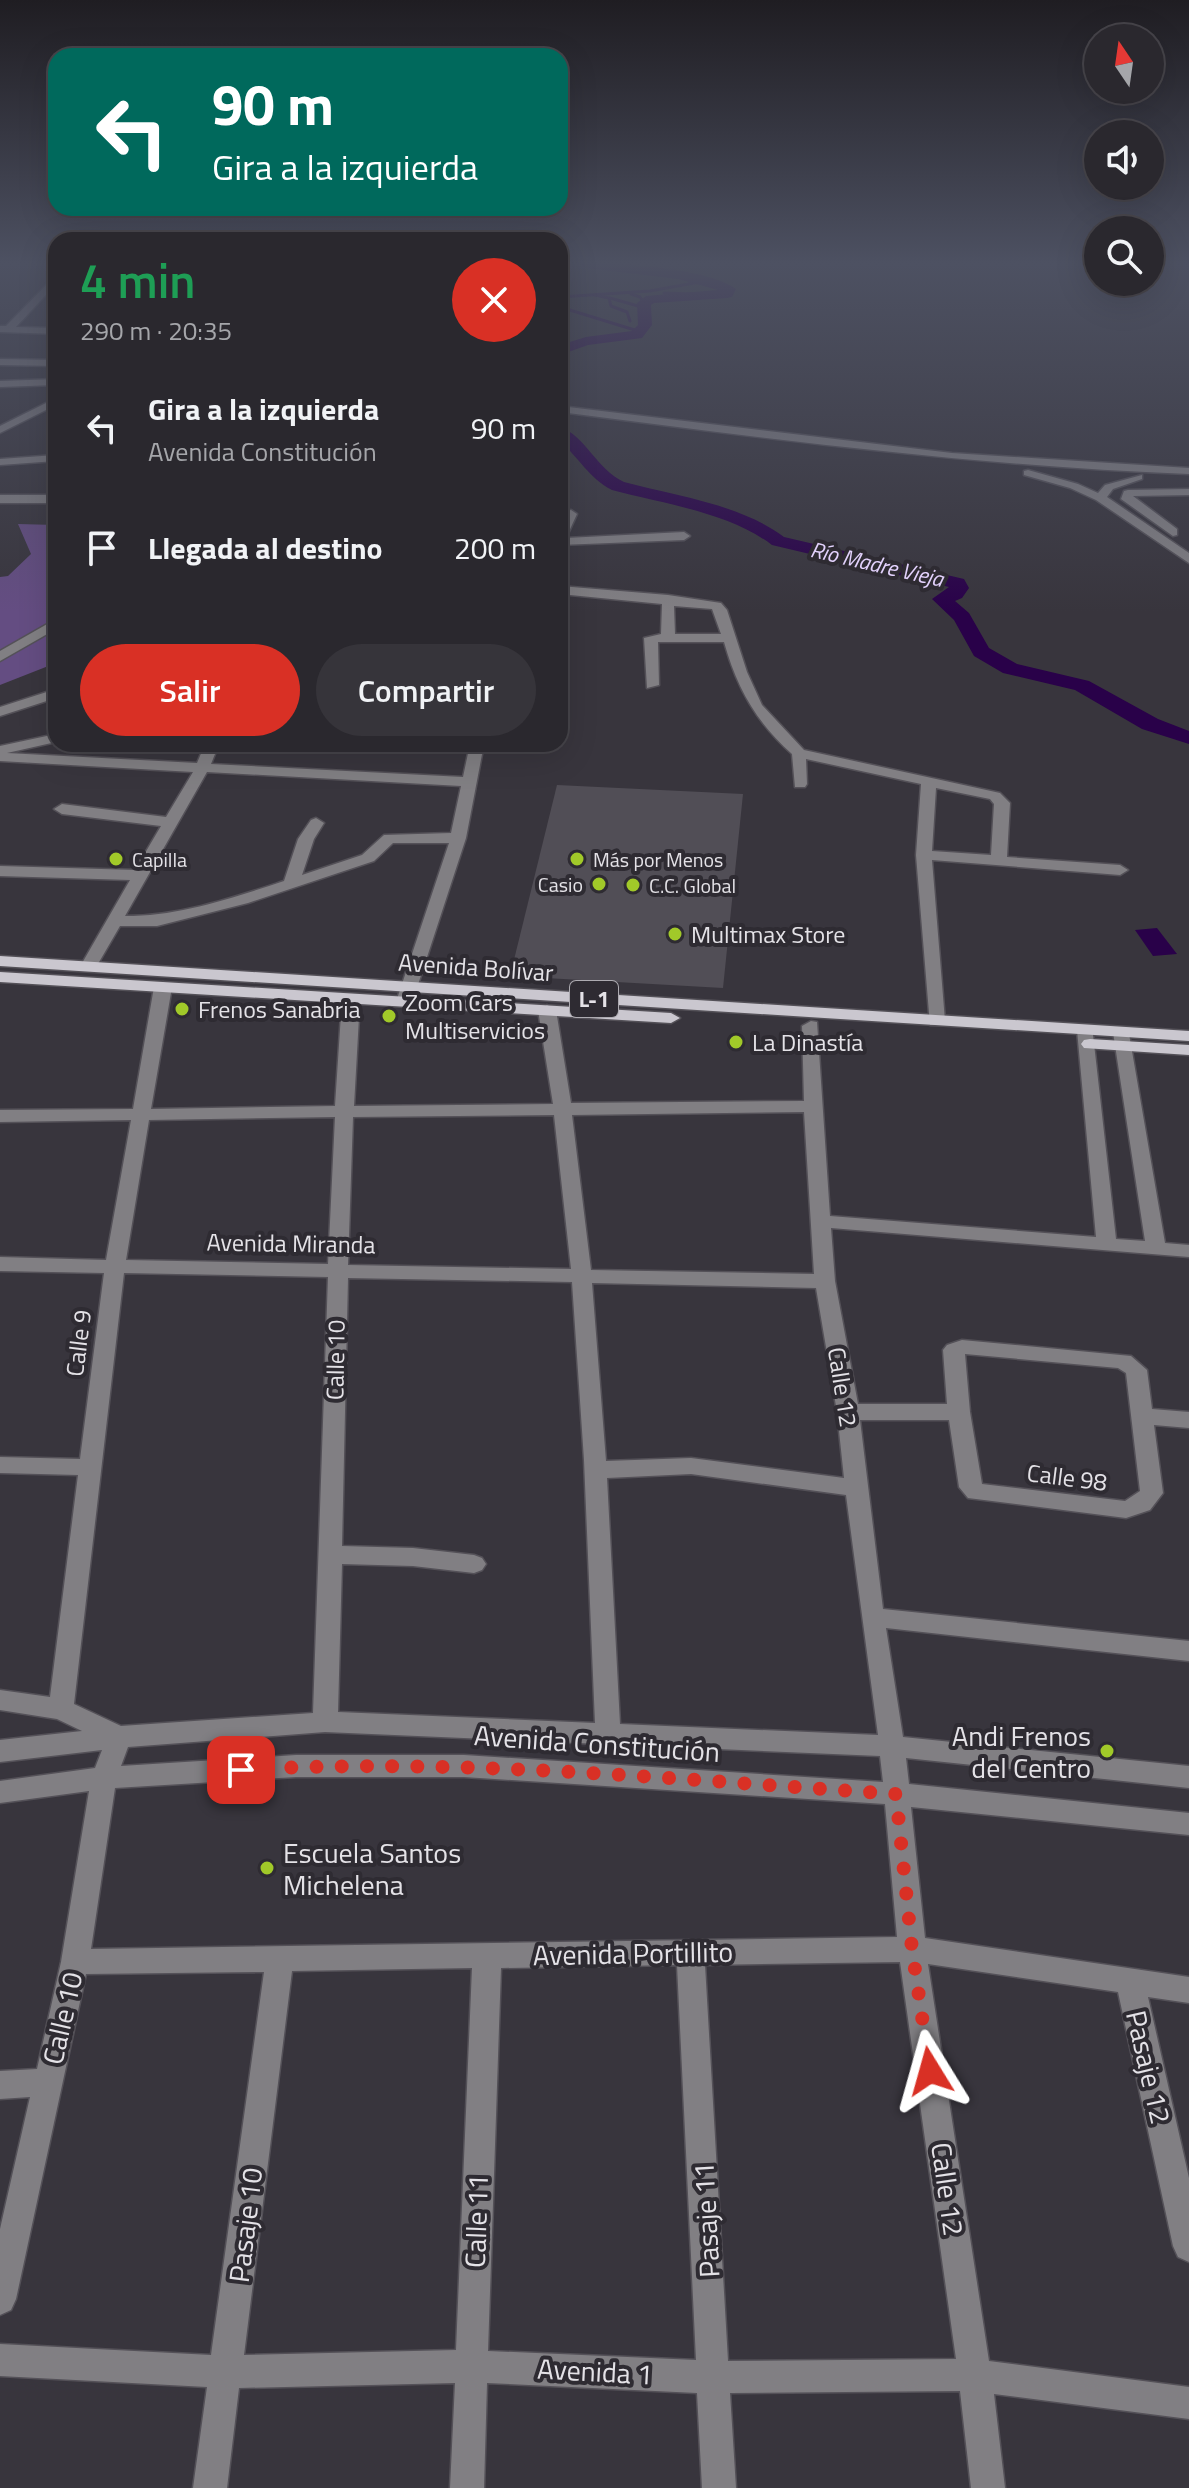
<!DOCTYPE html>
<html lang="es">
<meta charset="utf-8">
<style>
body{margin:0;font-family:"Titillium Web",sans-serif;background:#36343a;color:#f1f3f6;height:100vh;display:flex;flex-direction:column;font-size:30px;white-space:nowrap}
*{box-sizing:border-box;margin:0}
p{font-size:26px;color:#a5a6aa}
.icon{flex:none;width:44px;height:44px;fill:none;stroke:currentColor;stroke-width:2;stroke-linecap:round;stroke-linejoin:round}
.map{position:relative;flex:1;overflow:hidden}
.side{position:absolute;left:48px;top:232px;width:520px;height:520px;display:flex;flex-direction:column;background:#2a282e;border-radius:24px;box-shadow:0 8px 32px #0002,0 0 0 2px #46444a}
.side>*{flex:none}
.guide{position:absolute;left:48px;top:48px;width:520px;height:168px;border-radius:24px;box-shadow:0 8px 32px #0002,0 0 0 2px #46444a;background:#00695c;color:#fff;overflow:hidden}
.needle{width:52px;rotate:347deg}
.buttons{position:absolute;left:1084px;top:24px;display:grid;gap:16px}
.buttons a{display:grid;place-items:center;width:80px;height:80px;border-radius:50%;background:#2a282e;box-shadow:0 8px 32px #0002,0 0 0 2px #46444a;font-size:40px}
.pin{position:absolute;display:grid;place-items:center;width:68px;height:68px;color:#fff;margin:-34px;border-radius:16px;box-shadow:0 4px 12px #0006}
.me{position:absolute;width:88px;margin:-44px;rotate:352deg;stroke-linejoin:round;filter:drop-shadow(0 0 6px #0008)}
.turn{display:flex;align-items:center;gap:28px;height:168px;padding:0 32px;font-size:36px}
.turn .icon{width:104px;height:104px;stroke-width:2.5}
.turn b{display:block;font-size:56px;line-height:68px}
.round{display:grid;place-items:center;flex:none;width:84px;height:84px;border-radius:42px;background:#36343a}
.overview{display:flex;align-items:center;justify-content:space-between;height:136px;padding:0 32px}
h1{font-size:48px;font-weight:600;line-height:60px;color:#1e9e55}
.cta{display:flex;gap:16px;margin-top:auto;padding:16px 32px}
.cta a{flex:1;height:92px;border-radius:48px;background:#d93025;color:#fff;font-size:32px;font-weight:600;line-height:92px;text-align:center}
.cta a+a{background:#36343a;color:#f1f3f6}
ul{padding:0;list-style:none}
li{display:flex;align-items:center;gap:24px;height:120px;padding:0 32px}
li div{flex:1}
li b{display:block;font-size:30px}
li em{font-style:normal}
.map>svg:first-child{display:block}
.green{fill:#644d82}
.water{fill:#290149}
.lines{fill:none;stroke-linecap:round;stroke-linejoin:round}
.stream{stroke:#290149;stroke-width:3}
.river{fill:#290149;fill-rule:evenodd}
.building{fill:#514e56}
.minor-casing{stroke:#545158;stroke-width:3}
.major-casing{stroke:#545158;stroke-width:3}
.minor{fill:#817f83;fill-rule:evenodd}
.major{fill:#cac7cf;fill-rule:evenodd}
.route{stroke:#d93025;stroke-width:14;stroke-dasharray:0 25.2}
.poi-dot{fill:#a1c929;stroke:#2e2b32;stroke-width:3}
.labels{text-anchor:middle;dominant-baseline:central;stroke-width:8;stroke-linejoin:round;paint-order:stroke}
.far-poi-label{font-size:20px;fill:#e4e2e7;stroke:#2e2b32;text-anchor:start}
.far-water-label{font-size:22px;font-style:italic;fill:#e3d2fd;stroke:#2e2b32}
.shield{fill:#2e2b32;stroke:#adabb1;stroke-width:2}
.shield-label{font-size:22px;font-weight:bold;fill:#e4e2e7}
.poi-label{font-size:24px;fill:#e4e2e7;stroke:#2e2b32;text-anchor:start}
.street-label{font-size:24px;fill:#e4e2e7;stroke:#2e2b32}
.near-poi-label{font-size:28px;fill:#e4e2e7;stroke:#2e2b32;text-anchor:end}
.near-street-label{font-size:28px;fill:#e4e2e7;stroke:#2e2b32}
</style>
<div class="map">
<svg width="1189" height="2488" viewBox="0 0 1189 2488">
<rect width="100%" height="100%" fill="#38353d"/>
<path class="green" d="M18 524 56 525V663L0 685V577L8 576 31 554Z"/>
<path class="water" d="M1157 928 1177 954 1153 956 1135 930Z"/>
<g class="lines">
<g class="stream">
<path d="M664 293 716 295"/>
<path d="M631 294 640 297 644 303"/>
<path d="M595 295 609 298 611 306 627 312 630 321"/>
<path d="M560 297 650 291 705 281"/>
<path d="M610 298 645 308"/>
<path d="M560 307 638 331"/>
</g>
<g class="river">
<path d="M579 264C615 262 709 268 736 289L732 297 727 298 654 303 651 305 652 325 642 338 588 345 560 355V345L586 337 632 331 638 325 637 303 646 296 718 290 678 279 586 268Z"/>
<path d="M560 427C585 435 596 469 624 482 676 496 740 504 784 537L964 579 969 588 962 598 955 601 969 613 989 648 1017 664 1089 681 1158 719 1189 731V744L1142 729 1075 690 1003 673 974 656 954 620 932 599 949 587 772 545C728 512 664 504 612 490 589 478 579 458 560 441Z"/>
</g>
</g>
<path class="building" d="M557 785 743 794 723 988 510 976Z"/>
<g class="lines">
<g class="minor-casing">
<g id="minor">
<path d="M56 275V284L16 327 56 328V334L0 332V326H6Z"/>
<path d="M0 359 56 360V366L0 365Z"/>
<path d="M56 379V385L0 387V381Z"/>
<path d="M56 398V405L0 433V426Z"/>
<path d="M560 406 952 453 1189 468V474C978 466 769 439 560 412Z"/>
<path d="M56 455V461L0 465V459Z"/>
<path d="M1028 470 1078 484 1098 493 1105 485 1142 475V479L1113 489 1107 497 1189 553V563L1096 500 1070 488 1024 475V471Z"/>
<path d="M1189 489V495L1133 496 1177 529V535L1173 536 1121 499 1124 491 1128 490Z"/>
<rect x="0" y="495" width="56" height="8"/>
<path d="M571 510 577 514 566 538 684 532 690 536 684 540 560 545V524L567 511Z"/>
<path d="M560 586 668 595 721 603 727 610 747 672 762 705 804 750 1000 793 1010 803 1007 857 1120 865 1128 870 1120 875 932 860 945 1021 942 1025H930L916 855 921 784 806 759 807 784 805 787H795L792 754C756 722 737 688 724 642H658L659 685 647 688 644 638 661 634 662 604 560 594ZM674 606 712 609 721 634H675ZM936 788 990 799 994 804 991 855 932 851Z"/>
<path d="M56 619V629L0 661V651Z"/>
<path d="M56 689V698L0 716V707Z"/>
<path d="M56 734V742L7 753 197 763 205 744H219L211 764 463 777 470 744H484L466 838 411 1006H399L396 1002 449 843H393L374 861 248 903 157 926H120L95 969H83L81 965 130 880 0 876V866L135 870 161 826 62 814 54 809 62 804 166 817 193 772 0 761V746ZM207 772 461 786 451 833 384 835 362 855 302 875 314 839 324 823 316 818 311 820 298 839 284 881C232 898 180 916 125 916Z"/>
<path d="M163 982 172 987 151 1109 335 1106 342 999 351 994 360 999 354 1106 553 1104 538 1010 547 1005 556 1010 571 1103 804 1101 802 1026 811 1021 817 1022 830 1216 1096 1237 1077 1030 1086 1025 1092 1026 1116 1239 1145 1241 1113 1032 1116 1028H1128L1165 1243 1189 1245V1257L831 1228 835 1281 858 1404H947L943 1350 947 1345 962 1340 1131 1356 1147 1370 1152 1409 1189 1412V1428L1154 1425 1163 1493 1150 1510 1126 1518 968 1498 959 1487 949 1420H860L883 1609 1189 1641V1661L886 1628 903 1737 1189 1766V1788L906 1758 909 1784 1189 1813V1835L911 1807 925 1938 1189 1977V2003L1148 1997 1189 2178V2262L1178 2257 1173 2246 1118 1992 928 1964 989 2361 1189 2387V2419L994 2394 1005 2488H971L960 2391 730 2393 736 2488H702L697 2393 487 2383 484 2488H450L455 2383 239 2388 227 2488H193L207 2387 0 2376V2344L211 2355 264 1972 86 1974 16 2299 11 2310 0 2315V2229L30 2097 0 2099V2071L37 2069 61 1962 89 1791 0 1803V1781L95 1768 102 1750 0 1762V1740L82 1731 57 1719 0 1710V1690L50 1697 78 1475 0 1473V1457L80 1459 104 1273 0 1271V1257L106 1260 131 1120 0 1122V1110L133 1109 154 987ZM804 1112 814 1274 591 1270 572 1115ZM554 1115 571 1269 348 1265 353 1117ZM335 1117 328 1264 126 1260 149 1120ZM124 1273 328 1277 313 1713 121 1726 74 1704ZM348 1278 572 1282 584 1460 595 1723 338 1712 342 1564 413 1566 474 1573 482 1570 486 1564 482 1558 474 1555 413 1548 342 1546ZM592 1283 816 1288 837 1412 844 1478 691 1458 606 1461ZM965 1354 1118 1368 1126 1373 1140 1491 1125 1501 982 1484 970 1412ZM691 1474 846 1495 878 1735 620 1724 607 1478ZM325 1732 880 1756 883 1782 464 1755H296L121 1766 128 1747ZM296 1777H464L885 1804 897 1937 91 1949 115 1788ZM900 1962 956 2359 728 2361 705 1965ZM677 1965 696 2360 488 2351 501 1968ZM472 1968 456 2350 244 2355 292 1971Z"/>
</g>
</g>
<g class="major-casing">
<g id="major">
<path d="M0 956 1189 1031V1041L0 966Z"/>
<path d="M0 972 671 1013 680 1018 671 1023 0 982Z"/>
<path d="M1090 1039 1189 1045V1055L1084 1048 1081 1044 1084 1040Z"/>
</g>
</g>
<use href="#minor" class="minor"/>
<use href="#major" class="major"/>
</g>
<linearGradient id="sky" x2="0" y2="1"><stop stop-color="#1f1d22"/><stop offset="0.43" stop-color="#4d5162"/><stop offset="1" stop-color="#4d5162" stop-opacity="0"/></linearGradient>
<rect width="1189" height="612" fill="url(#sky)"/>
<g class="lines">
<path class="route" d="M241 1770C460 1757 678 1780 896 1794L912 1949 930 2071"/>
</g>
<g class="poi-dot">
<circle cx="116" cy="859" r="8"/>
<circle cx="577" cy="859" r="8"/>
<circle cx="599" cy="884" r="8"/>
<circle cx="633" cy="885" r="8"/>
<circle cx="675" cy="934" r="8"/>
<circle cx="182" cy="1009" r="8"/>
<circle cx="389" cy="1016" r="8"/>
<circle cx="736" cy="1042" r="8"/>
<circle cx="1107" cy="1751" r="8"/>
<circle cx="267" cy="1868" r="8"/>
</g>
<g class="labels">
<g class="far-poi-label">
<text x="132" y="859">Capilla</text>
<text x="593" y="859">Más por Menos</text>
<text x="583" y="884" text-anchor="end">Casio</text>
<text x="649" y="885">C.C. Global</text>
</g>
<g class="far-water-label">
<text transform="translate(877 564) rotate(13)">Río Madre Vieja</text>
</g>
<rect class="shield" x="570" y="981" width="48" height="36" rx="6"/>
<g class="shield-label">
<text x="594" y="999">L-1</text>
</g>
<g class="poi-label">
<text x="691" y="934">Multimax Store</text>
<text x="405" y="1002">Zoom Cars<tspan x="405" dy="28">Multiservicios</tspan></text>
<text x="198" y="1009">Frenos Sanabria</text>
<text x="752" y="1042">La Dinastía</text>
</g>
<g class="street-label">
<text transform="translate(476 967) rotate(4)">Avenida Bolívar</text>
<text transform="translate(291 1243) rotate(1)">Avenida Miranda</text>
<text transform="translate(78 1343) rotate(-83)">Calle 9</text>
<text transform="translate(335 1360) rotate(-89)">Calle 10</text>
<text transform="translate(843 1387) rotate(81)">Calle 12</text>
<text transform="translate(1067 1477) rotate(7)">Calle 98</text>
</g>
<g class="near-poi-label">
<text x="1091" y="1735">Andi Frenos<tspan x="1091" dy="32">del Centro</tspan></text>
<text x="283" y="1852" text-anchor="start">Escuela Santos<tspan x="283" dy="32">Michelena</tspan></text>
</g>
<g class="near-street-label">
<text transform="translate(597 1743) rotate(4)">Avenida Constitución</text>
<text transform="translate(633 1953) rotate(-1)">Avenida Portillito</text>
<text transform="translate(62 2018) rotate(-77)">Calle 10</text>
<text transform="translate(1149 2067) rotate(77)">Pasaje 12</text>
<text transform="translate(948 2189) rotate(82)">Calle 12</text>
<text transform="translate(706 2220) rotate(-93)">Pasaje 11</text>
<text transform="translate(476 2221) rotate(-88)">Calle 11</text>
<text transform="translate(245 2225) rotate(-83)">Pasaje 10</text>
<text transform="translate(595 2371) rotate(3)">Avenida 1</text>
</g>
</g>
</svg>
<div class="buttons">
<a><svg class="needle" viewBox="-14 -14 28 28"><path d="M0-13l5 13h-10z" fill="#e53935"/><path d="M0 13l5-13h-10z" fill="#a5a6aa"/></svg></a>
<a><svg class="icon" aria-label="sound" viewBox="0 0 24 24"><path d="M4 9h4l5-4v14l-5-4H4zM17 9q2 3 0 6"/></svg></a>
<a><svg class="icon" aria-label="search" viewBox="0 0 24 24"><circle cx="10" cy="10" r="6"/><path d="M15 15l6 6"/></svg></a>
</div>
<div class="pin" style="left:241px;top:1770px;background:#d93025"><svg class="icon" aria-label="arrive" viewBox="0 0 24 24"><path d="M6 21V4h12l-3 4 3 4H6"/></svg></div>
<svg class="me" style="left:930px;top:2071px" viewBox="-20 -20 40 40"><path d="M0-17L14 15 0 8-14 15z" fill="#d93025" stroke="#fff" stroke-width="4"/></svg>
<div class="guide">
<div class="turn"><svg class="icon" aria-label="left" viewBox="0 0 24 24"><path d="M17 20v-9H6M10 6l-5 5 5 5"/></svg><div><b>90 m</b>Gira a la izquierda</div></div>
</div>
<section class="side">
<div class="overview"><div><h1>4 min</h1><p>290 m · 20:35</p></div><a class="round" style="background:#d93025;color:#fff"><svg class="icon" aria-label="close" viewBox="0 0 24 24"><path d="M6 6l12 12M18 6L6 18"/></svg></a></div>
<ul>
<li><svg class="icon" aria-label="left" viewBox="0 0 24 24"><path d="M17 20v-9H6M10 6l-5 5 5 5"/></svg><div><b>Gira a la izquierda</b><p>Avenida Constitución</p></div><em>90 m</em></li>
<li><svg class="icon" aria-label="arrive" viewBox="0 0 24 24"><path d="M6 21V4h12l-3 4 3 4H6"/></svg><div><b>Llegada al destino</b></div><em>200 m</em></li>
</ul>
<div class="cta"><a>Salir</a><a>Compartir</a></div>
</section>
</div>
